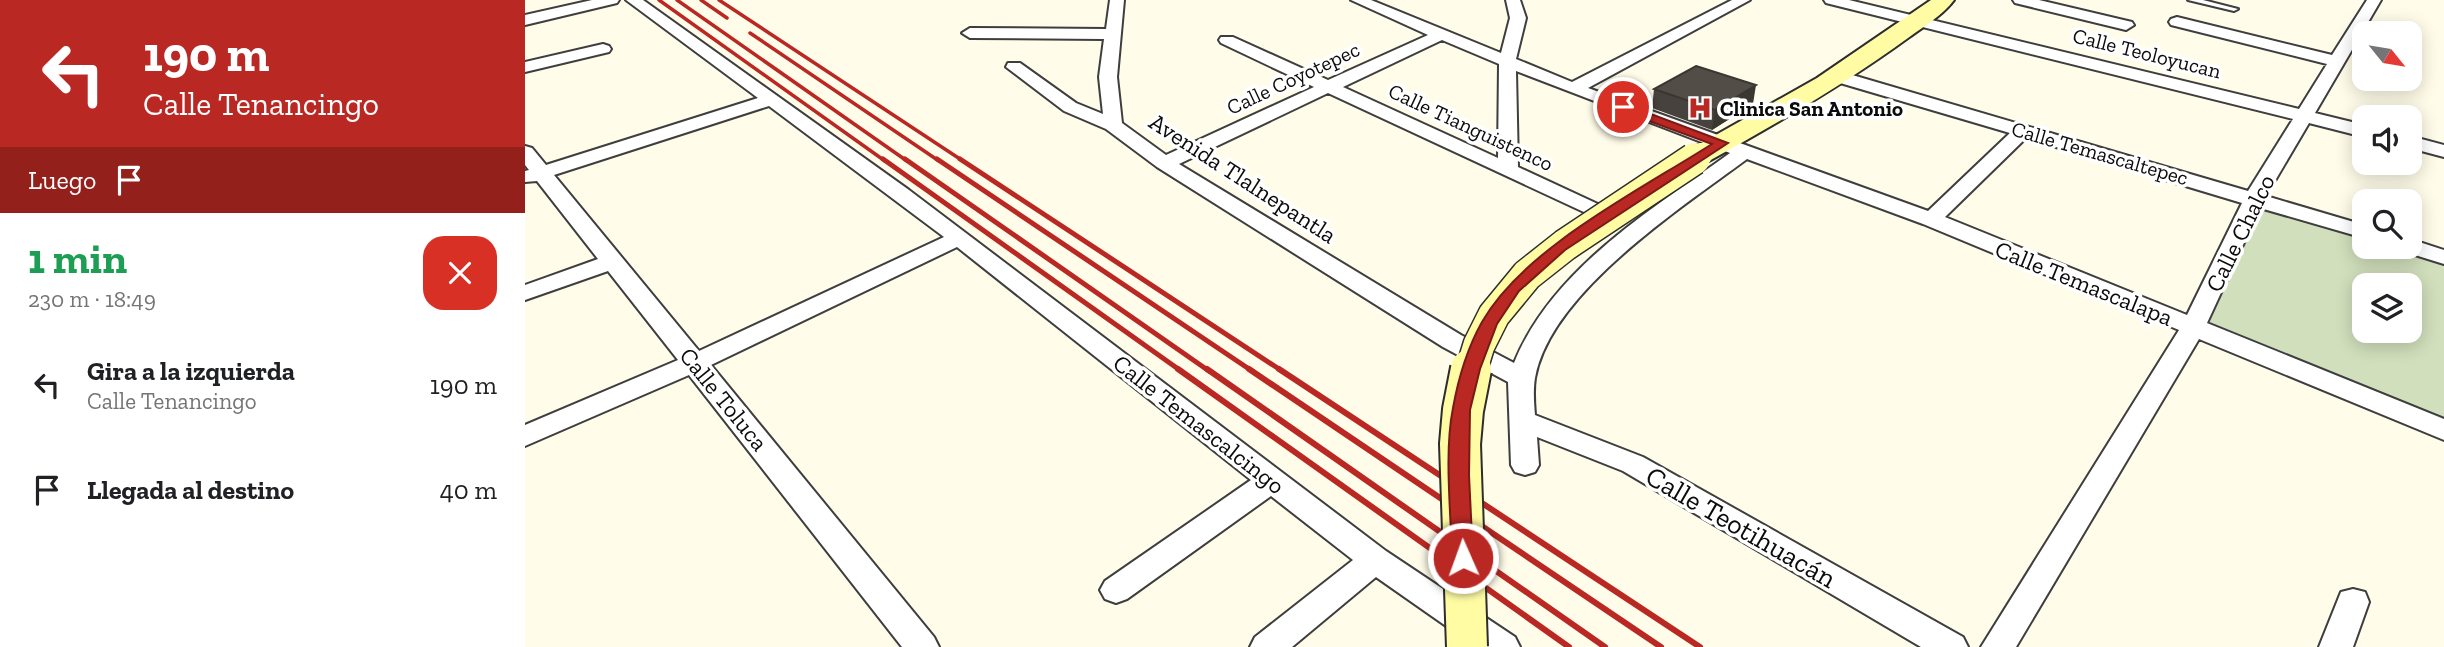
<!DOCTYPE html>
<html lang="es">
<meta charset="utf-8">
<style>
body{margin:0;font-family:"Zilla Slab",serif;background:#f6f6f6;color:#202124;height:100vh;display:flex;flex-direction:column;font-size:26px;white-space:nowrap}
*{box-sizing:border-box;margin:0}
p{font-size:23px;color:#757577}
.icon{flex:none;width:38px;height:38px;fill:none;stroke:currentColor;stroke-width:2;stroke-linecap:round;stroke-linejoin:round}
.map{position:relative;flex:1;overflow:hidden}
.drawer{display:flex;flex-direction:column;background:#fff;width:525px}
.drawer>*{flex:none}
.guide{background:#ba2824;color:#fff;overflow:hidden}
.needle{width:46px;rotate:120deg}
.fabs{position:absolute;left:1827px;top:21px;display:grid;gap:14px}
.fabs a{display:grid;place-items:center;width:70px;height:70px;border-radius:14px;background:#fff;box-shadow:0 4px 18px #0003;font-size:35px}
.pin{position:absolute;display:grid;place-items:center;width:60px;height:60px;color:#fff;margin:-30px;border:4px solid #fff;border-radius:50%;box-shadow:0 2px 7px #0007}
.me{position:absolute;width:77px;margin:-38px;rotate:358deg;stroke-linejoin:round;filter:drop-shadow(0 0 5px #0008)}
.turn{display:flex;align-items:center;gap:24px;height:147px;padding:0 28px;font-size:32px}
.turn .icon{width:91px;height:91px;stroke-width:2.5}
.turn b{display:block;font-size:49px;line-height:60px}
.then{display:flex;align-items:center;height:66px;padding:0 28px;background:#0003;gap:14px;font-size:26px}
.round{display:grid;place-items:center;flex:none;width:74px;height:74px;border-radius:21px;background:#f6f6f6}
.summary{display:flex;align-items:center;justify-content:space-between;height:119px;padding:0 28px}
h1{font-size:42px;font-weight:700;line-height:52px;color:#1e9e55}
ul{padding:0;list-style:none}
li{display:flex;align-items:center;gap:21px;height:105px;padding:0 28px}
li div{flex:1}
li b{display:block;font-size:26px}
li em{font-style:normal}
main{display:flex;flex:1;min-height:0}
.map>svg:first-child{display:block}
.cemetery{fill:#d1dfbc;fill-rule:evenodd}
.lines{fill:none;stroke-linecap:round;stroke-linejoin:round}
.service-casing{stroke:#3e3e3e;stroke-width:4}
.minor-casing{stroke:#3e3e3e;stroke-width:4}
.secondary-casing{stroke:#2d2d2d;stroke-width:4}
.service{fill:#fff;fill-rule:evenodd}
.minor{fill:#fff;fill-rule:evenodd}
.secondary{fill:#fffca4;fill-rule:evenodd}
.rail-far2{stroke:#ba2824;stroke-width:3.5}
.rail-far1{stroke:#ba2824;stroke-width:5}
.rail{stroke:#ba2824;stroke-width:6}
.secondary-bridge-far2-casing{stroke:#2d2d2d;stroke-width:26;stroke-linecap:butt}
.secondary-bridge-far1-casing{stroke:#2d2d2d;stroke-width:34;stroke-linecap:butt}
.secondary-bridge-casing{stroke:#2d2d2d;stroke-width:44;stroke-linecap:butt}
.secondary-bridge-far2{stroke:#fffca4;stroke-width:24}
.secondary-bridge-far1{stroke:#fffca4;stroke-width:31}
.secondary-bridge{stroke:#fffca4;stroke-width:40}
.wall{fill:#47423d}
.shaded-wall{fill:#3a3632}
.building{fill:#534d47;stroke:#3a3632;stroke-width:2}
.route{fill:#ba2824;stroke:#791a17;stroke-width:2}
.labels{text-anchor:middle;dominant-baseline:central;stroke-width:7;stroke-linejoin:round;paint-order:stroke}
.far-street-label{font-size:21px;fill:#0b0b0b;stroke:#fff}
.far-poi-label{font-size:21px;font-weight:bold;fill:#0b0b0b;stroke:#fff;text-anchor:start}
.street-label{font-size:24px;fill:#0b0b0b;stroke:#fff}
.near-street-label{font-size:28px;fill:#0b0b0b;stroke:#fff}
</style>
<main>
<section class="drawer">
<div class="guide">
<div class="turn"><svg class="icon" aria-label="left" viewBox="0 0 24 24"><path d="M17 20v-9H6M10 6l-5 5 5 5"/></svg><div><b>190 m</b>Calle Tenancingo</div></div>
<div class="then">Luego<svg class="icon" aria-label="arrive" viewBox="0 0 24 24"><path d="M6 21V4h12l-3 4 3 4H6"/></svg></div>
</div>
<div class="summary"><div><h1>1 min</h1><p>230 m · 18:49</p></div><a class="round" style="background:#d93025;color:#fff"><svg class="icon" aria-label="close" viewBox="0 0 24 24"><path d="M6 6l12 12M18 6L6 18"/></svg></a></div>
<ul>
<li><svg class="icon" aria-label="left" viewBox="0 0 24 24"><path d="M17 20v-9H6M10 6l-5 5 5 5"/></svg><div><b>Gira a la izquierda</b><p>Calle Tenancingo</p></div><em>190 m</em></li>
<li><svg class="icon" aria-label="arrive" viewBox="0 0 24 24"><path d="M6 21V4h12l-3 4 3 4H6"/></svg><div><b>Llegada al destino</b></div><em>40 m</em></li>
</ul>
</section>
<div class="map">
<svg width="1919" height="647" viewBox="0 0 1919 647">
<rect width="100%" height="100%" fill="#fffce9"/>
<path class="cemetery" d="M1734 205 1839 238V247H1867L1919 263V418L1671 322ZM1839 285H1885V331H1839Z"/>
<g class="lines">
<g class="service-casing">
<path id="service" d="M1663 0H1678L1713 9 1709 11Z"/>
</g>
<g class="minor-casing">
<g id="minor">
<path d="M67 0H94L92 3 0 25V15Z"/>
<path d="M101 0H118L384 190 861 551 990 637 995 647H951L851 577 767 647H725L730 637 828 560 746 496 602 599 591 603 580 599 575 590 580 581 726 480 432 247 186 365 409 637 414 647H377L164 375 0 446V425L153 360 83 271 0 300V285L73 259 12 181 0 182V171L4 170 0 165V146L7 148 21 165 233 98ZM244 106 419 237 174 351 29 175Z"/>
<path d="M585 0H599L592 77 597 123 641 155 789 87 696 43 694 40 696 37H708L803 80 903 35 826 0H846L976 53 985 18 981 0H995L1001 18 991 59 1047 82 1207 0H1225L1063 88 1403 211 1485 133 1305 80 1302 76 1305 72H1317L1723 191 1768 119 1301 3 1299 0H1324L1774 109 1802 64 1646 25 1644 22 1646 19 1652 17 1807 55 1842 0H1856L1790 113 1839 125V137L1784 123 1741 196 1839 225V238L1735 208 1682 323 1919 419V440L1674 339 1491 647H1456L1654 330 1398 224 1222 159C1156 208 1025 293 1010 378 1008 390 1009 403 1010 415L1118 457 1438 637 1443 647H1396L1098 471 1012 437 1014 465 1010 472 1000 475 990 472 986 465 983 382 918 347 632 167 581 129 539 111 481 67 483 63H495L551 103 578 114 574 77 579 39 445 38 437 33 445 28 581 29ZM917 40 974 64 973 158 818 87ZM991 71 1205 153C1126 210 1027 269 989 363L936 335 654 164 803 93 1061 213H1075L1079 209 1075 205 993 167ZM1501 138 1717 203 1662 315 1420 217Z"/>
<path d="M1488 0H1514L1607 22 1609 25 1601 30 1490 3Z"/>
<path d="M78 44 84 46 86 49 84 52 0 72V62Z"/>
<path d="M1885 136 1919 145V157L1885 148Z"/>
<path d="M1885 239 1919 250V264L1877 251 1874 247H1885Z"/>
<path d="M1828 589 1840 592 1844 602 1828 647H1794L1816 592Z"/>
</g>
</g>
<g class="secondary-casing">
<path id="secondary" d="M1406 0H1429C1418 15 1398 27 1383 38 1320 84 1253 123 1184 161L1175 163 1166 161 1162 155 1166 149 1292 78Z"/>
</g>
<use href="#service" class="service"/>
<use href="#minor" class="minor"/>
<use href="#secondary" class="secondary"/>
<g class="rail-far2">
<path d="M134 0 360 161"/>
<path d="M152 0 382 161"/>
<path d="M176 0 202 18"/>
<path d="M194 0 438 161"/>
<path d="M225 33 414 161"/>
</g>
<g class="rail-far1">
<path d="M358 159 656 371"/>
<path d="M380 159 684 371"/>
<path d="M412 159 727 371"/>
<path d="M435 159 757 371"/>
</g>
<g class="rail">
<path d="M653 369 1044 647"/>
<path d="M682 369 1080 647"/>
<path d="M724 369 1136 647"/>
<path d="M754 369 1175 647"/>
</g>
<g class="secondary-bridge-far2-casing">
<path id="secondary-bridge-far2" d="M1167 161 1175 155"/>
</g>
<g class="secondary-bridge-far1-casing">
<path id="secondary-bridge-far1" d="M946 371 954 345 969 315 1002 275 1040 245 1169 159"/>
</g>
<g class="secondary-bridge-casing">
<path id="secondary-bridge" d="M942 647 935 444 938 410 946 369"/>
</g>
<use href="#secondary-bridge-far2" class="secondary-bridge-far2"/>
<use href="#secondary-bridge-far1" class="secondary-bridge-far1"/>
<use href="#secondary-bridge" class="secondary-bridge"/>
</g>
<path class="wall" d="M1129 89 1228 104 1187 130 1127 108Z"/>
<path class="shaded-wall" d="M1231 85 1228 104 1187 130 1190 110Z"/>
<path class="building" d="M1171 66 1231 85 1190 110 1129 89Z"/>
<path class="route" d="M1094 105H1102L1203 143 1040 250 994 291 972 324 955 369 945 410 944 475 948 558 945 563 938 566 930 563 927 558C926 512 919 453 928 408 933 380 943 347 957 322 999 248 1115 190 1187 144L1094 110Z"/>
<defs>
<g id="hospital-bare" transform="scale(1.89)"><path d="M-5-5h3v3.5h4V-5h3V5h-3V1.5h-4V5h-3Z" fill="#ba2824" stroke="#fff" stroke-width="2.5" paint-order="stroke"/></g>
</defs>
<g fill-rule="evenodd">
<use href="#hospital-bare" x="1175" y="108"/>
</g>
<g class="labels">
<g class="far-street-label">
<text transform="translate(1622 53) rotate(14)">Calle Teoloyucan</text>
<text transform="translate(768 78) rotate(-25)">Calle Coyotepec</text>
<text transform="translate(946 127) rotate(25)">Calle Tianguistenco</text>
<text transform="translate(1575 153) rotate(16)">Calle Temascaltepec</text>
</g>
<g class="far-poi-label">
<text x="1195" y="108">Clinica San Antonio</text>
</g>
<g class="street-label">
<text transform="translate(718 178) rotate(33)">Avenida Tlalnepantla</text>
<text transform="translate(1715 233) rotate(-64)">Calle Chalco</text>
<text transform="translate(1559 283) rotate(22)">Calle Temascalapa</text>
<text transform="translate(199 399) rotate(51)">Calle Toluca</text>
<text transform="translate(674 424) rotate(38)">Calle Temascalcingo</text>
</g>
<g class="near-street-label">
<text transform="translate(1216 527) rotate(30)">Calle Teotihuacán</text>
</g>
</g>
</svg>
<div class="fabs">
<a><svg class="needle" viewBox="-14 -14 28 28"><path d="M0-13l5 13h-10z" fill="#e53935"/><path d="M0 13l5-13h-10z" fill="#757577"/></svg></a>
<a><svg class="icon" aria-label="sound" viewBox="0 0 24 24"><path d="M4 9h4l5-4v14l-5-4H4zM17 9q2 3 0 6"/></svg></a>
<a><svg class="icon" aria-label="search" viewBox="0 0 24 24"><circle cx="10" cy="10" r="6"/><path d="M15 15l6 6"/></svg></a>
<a><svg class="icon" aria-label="layers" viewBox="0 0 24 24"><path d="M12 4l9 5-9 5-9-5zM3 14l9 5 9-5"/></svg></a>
</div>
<div class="pin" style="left:1098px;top:107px;background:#d93025"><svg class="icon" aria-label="arrive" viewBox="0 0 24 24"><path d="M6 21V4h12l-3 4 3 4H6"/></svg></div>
<svg class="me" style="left:938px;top:558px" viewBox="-20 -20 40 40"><circle r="17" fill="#ba2824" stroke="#fff" stroke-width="3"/><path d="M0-11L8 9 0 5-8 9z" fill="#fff"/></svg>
</div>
</main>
